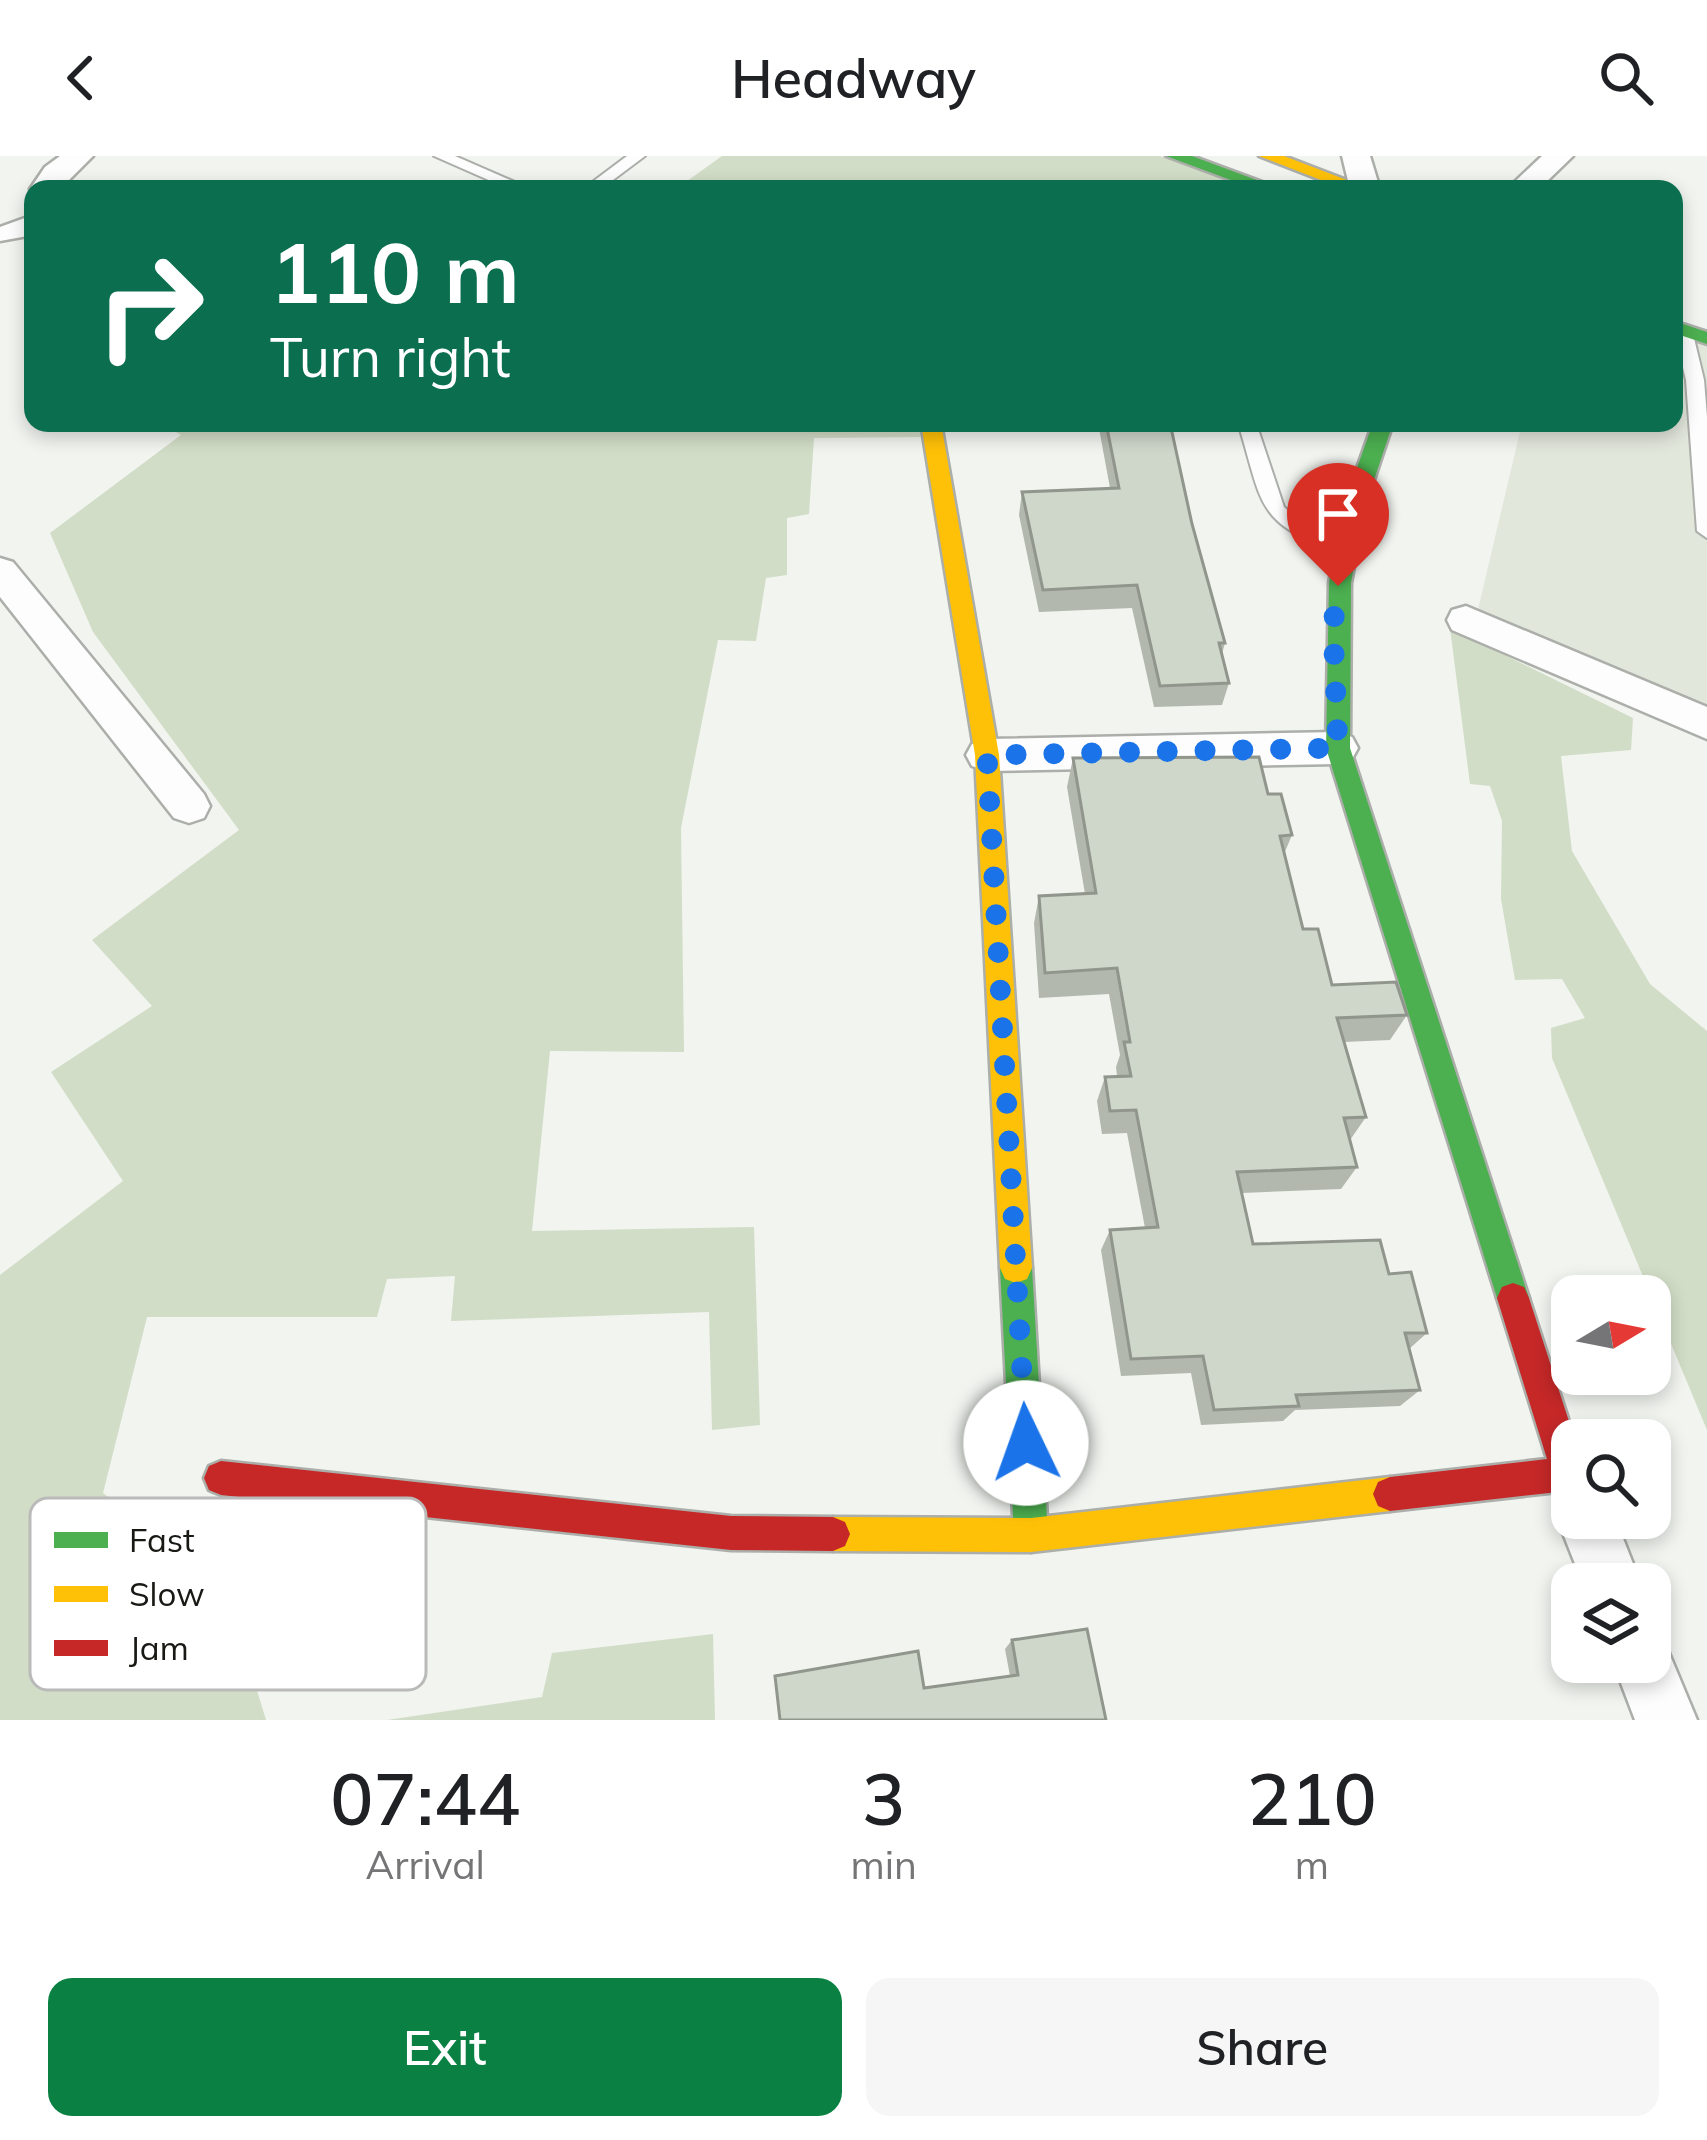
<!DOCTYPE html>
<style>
body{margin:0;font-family:Mulish,sans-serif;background:#f6f6f6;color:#202124;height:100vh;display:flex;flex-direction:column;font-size:45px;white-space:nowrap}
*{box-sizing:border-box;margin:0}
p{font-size:39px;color:#757577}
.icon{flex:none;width:66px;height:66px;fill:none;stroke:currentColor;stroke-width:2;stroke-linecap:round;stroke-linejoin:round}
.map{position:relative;height:1564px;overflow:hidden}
.side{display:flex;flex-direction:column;background:#fff;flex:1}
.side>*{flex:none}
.hud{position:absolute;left:24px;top:24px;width:1659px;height:252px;border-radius:24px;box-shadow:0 6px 18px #0003;background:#0b6e4f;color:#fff;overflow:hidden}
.needle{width:78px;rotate:80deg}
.buttons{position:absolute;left:1551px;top:1119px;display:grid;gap:24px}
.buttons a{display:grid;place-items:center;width:120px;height:120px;border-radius:24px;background:#fff;box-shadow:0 6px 18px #0003;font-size:60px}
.pin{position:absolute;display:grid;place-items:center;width:102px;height:102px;color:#fff;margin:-123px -51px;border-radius:50% 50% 50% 0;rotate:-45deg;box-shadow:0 0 12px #0007}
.pin .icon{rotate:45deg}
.me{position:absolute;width:132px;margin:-66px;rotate:357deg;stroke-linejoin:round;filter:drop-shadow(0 0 9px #0008)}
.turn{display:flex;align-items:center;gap:42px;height:252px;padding:0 48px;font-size:54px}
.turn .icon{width:156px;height:156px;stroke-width:2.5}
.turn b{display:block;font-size:84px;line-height:102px}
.eta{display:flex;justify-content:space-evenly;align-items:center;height:204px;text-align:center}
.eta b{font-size:72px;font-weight:600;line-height:84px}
.cta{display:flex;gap:24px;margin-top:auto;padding:24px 48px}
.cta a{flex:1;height:138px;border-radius:24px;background:#0b8043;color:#fff;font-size:48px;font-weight:600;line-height:138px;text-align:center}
.cta a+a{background:#f6f6f6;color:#202124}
header{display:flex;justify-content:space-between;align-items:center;height:156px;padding:0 48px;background:#fff;font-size:54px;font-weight:600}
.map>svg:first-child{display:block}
.built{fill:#e2e7dc}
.green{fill:#d2ddc7}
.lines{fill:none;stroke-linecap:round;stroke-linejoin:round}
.lane-casing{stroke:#acaeaa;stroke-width:4}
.street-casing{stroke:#acaeaa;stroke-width:5}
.fast-casing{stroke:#acaeaa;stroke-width:5}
.slow-casing{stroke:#acaeaa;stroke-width:5}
.jam-casing{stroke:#acaeaa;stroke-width:5}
.lane{fill:#fdfdfd;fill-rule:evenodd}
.street{fill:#fdfdfd;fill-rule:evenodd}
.fast{fill:#4caf50;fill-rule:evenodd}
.slow{fill:#ffc107;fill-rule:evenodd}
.jam{fill:#c62828;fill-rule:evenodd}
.wall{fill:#b2b8ae}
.building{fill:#cfd6ca;stroke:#91968d;stroke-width:3}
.route{stroke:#1a73e8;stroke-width:21;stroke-dasharray:0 37.8}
.key{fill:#fff;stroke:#b9bab9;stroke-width:3}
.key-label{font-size:33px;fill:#171915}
</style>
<header><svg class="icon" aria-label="back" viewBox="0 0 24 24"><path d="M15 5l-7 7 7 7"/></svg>Headway<svg class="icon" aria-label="search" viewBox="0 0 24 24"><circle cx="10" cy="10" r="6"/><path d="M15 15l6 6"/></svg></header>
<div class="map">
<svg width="1707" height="1564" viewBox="0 0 1707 1564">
<rect width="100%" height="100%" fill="#f1f4ef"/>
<path class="built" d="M1674 175 1707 186V554L1476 462 1522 267H1674Z"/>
<g class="green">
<path d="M722 0H1160L1252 33H676Z"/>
<path d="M161 267H927L925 281 814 282 809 358 787 362V419L766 422 756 485 718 484 681 672 684 896 550 895 532 1075 754 1071 760 1269 712 1274 709 1156 451 1165 455 1120 387 1123 377 1161H147L103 1337 226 1433 266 1564H0V1119L123 1025 51 916 152 850 92 784 239 674 93 476 50 377 181 279Z"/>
<path d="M1450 472 1633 562 1631 594 1561 600 1572 695 1650 828 1707 875V1274L1552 902 1551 872 1585 862 1562 823 1515 824 1501 743 1502 665 1490 630 1470 628Z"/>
<path d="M713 1478 715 1564H387L542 1541 552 1497Z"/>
</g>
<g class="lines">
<g class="lane-casing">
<g id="lane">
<path d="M434 0H455L531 33H509Z"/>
<path d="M627 0H645L601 33H583Z"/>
<path d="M1683 169 1692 174 1704 224 1707 261V382L1697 375 1686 224 1674 174Z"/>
<path d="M1238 267H1256L1284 351 1305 369 1349 384V394L1342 396C1254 369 1263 347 1238 267Z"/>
</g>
</g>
<g class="street-casing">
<g id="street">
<path d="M60 0H93L60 33H33V37L30 33 45 11Z"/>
<path d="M1342 0H1370L1380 33H1350Z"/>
<path d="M1542 0H1573L1539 33H1507Z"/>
<path d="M33 59V79L0 85V71Z"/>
<path d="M0 402 13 406 204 638 210 650 204 662 189 667 174 662 0 441Z"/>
<path d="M1466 450 1707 551V583L1452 474 1447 464 1452 454Z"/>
<path d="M1338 576 1352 581 1358 592 1352 603 1338 608 987 615 972 610 966 599 972 588 987 583Z"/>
<path d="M1572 1339V1362H1615L1641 1428H1583L1557 1362 1566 1342Z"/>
<path d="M1650 1479 1664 1485 1697 1564H1635L1613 1506H1650Z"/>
</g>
</g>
<g class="fast-casing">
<g id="fast">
<path d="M1166 0H1192L1281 33H1255Z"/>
<path d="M1674 165 1707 176V188L1674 177Z"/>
<path d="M1373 267H1393L1365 351 1351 427 1350 592 1529 1142 1524 1153 1513 1157 1502 1153 1497 1142 1326 592 1329 427 1343 351Z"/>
<path d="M1016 1097 1027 1101 1032 1112 1048 1379 1043 1391 1031 1396 1019 1391 1014 1379 1000 1112 1005 1101Z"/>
</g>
</g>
<g class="slow-casing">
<g id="slow">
<path d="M1259 0H1284L1370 33H1344Z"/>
<path d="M930 267 942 273 999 599 1032 1112 1027 1123 1016 1127 1005 1123 1000 1112 975 599 922 273Z"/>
<path d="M1390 1321 1402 1326 1407 1338 1402 1350 1390 1355 1031 1396 833 1395 821 1390 816 1378 821 1366 833 1361 1031 1362Z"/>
</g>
</g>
<g class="jam-casing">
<g id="jam">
<path d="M1513 1127 1524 1131 1529 1142 1575 1284 1572 1345 1558 1336 1390 1355 1378 1350 1373 1338 1378 1326 1390 1321 1547 1303 1497 1142 1502 1131Z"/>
<path d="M221 1305 731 1360 833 1361 845 1366 850 1378 845 1390 833 1395 731 1394 221 1339 209 1334 204 1322 209 1310Z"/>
</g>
</g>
<use href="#lane" class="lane"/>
<use href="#street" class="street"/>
<use href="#fast" class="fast"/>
<use href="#slow" class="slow"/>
<use href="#jam" class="jam"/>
</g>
<g class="wall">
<path d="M1098 267H1170L1192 368 1225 487 1222 498 1229 527 1222 549 1154 551 1132 452 1039 456 1019 359 1022 336 1110 332Z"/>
<path d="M1073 602 1268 638 1292 679 1284 698 1303 773 1332 829 1407 859 1390 884 1344 886 1366 961 1350 984 1357 1011 1341 1033 1242 1037 1253 1088 1389 1118 1427 1177 1409 1193 1420 1234 1400 1250 1295 1254 1283 1265 1201 1269 1191 1217 1121 1220 1101 1094 1110 1074 1145 1072 1127 977 1102 978 1097 945 1105 921 1117 920 1116 911 1120 899 1109 838 1039 842 1034 767 1039 740 1085 738 1067 631Z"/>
<path d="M1012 1484 1106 1564H780L924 1532 1010 1520 1005 1493Z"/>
</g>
<g class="building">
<path d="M1106 267H1170L1192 368 1225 487H1219L1229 527 1160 530 1137 429 1043 434 1022 336 1119 332Z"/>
<path d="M1259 601 1268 638H1281L1292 679 1280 680 1303 773H1318L1332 829 1396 826 1407 859 1337 862 1366 961 1344 962 1357 1011 1237 1016 1253 1088 1380 1084 1389 1118 1411 1116 1427 1177H1405L1420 1234 1296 1239 1299 1250 1214 1254 1203 1200 1131 1203 1110 1074 1158 1071 1136 954 1110 955 1105 921 1131 920 1124 886H1130L1117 812 1045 817 1039 740 1096 737 1073 602Z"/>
<path d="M1087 1473 1106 1564H780L775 1520 918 1495 924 1532 1018 1519 1012 1484Z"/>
</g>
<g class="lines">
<path class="route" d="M1026 1287 987 599 1338 592 1333 470 1338 430"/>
</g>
<rect x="30" y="1342" width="396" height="192" rx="18" class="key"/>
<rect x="54" y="1376" width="54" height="16" fill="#4caf50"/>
<rect x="54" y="1430" width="54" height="16" fill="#ffc107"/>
<rect x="54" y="1484" width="54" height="16" fill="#c62828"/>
<g class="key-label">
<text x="129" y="1396">Fast</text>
<text x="129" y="1450">Slow</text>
<text x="129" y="1504">Jam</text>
</g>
</svg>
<div class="buttons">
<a><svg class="needle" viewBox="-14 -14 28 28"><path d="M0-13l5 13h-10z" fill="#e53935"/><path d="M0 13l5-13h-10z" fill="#757577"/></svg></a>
<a><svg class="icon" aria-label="search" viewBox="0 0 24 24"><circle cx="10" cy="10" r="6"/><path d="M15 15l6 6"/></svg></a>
<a><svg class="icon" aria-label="layers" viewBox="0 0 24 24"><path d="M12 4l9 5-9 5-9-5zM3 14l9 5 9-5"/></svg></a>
</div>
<div class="pin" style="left:1338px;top:430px;background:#d93025"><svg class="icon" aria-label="arrive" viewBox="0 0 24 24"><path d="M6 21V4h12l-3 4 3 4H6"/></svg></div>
<svg class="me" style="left:1026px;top:1287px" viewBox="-20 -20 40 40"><circle r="19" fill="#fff"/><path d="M0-13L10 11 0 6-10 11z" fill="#1a73e8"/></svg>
<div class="hud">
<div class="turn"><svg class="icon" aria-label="right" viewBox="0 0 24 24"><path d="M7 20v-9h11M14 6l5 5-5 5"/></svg><div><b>110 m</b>Turn right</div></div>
</div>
</div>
<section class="side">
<div class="eta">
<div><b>07:44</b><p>Arrival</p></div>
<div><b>3</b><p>min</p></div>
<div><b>210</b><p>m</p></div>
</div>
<div class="cta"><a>Exit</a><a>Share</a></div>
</section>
